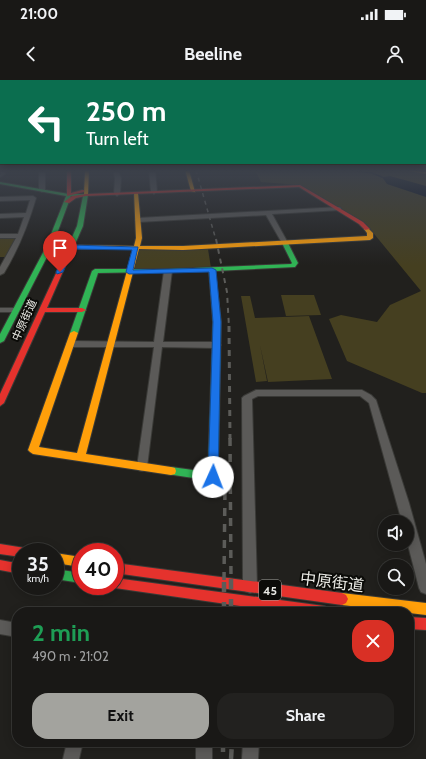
<!DOCTYPE html>
<meta charset="utf-8">
<style>
body{margin:0;font-family:Cabin,"Noto Sans JP",sans-serif;background:#22211f;color:#f1f3f6;height:100vh;display:flex;flex-direction:column;font-size:15px;white-space:nowrap}
*{box-sizing:border-box;margin:0}
p{font-size:13px;color:#9fa0a1}
.icon{flex:none;width:22px;height:22px;fill:none;stroke:currentColor;stroke-width:2;stroke-linecap:round;stroke-linejoin:round}
.map{position:relative;flex:1;overflow:hidden}
.details{position:absolute;left:12px;top:527px;width:402px;height:140px;display:flex;flex-direction:column;background:#191816;border-radius:16px;box-shadow:0 2px 10px #0003,0 0 0 1px #373735}
.details>*{flex:none}
.guide{position:absolute;left:0px;top:0px;width:426px;height:84px;box-shadow:0 2px 10px #0003,0 0 0 1px #373735;background:#0b6e4f;color:#fff;overflow:hidden}
.fabs{position:absolute;left:378px;top:435px;display:grid;gap:8px}
.fabs a{display:grid;place-items:center;width:36px;height:36px;border-radius:50%;background:#191816;box-shadow:0 2px 10px #0003,0 0 0 1px #373735;font-size:20px}
.speed{position:absolute;left:12px;top:463px;display:flex;gap:8px;font-size:20px;font-weight:700;text-align:center}
.speed>*{display:grid;place-content:center;width:52px;height:52px;border-radius:50%;background:#191816;box-shadow:0 2px 10px #0003,0 0 0 1px #373735;line-height:1}
.speed small{font-size:10px;font-weight:400}
.speed .limit{border:6px solid #d22;background:#fff;color:#111}
.pin{position:absolute;display:grid;place-items:center;width:34px;height:34px;color:#fff;margin:-41px -17px;border-radius:50% 50% 50% 0;rotate:-45deg;box-shadow:0 0 4px #0007}
.pin .icon{rotate:45deg}
.me{position:absolute;width:44px;margin:-22px;rotate:2deg;stroke-linejoin:round;filter:drop-shadow(0 0 3px #0008)}
.turn{display:flex;align-items:center;gap:14px;height:84px;padding:0 20px;font-size:18px}
.turn .icon{width:52px;height:52px;stroke-width:2.5}
.turn b{display:block;font-size:28px;line-height:34px}
.round{display:grid;place-items:center;flex:none;width:42px;height:42px;border-radius:16px;background:#22211f}
.summary{display:flex;align-items:center;justify-content:space-between;height:68px;padding:0 20px}
h1{font-size:24px;font-weight:700;line-height:30px;color:#1e9e55}
.primary-button{display:flex;gap:8px;margin-top:auto;padding:8px 20px}
.primary-button a{flex:1;height:46px;border-radius:16px;background:#a3a39e;color:#111;font-size:16px;font-weight:700;line-height:46px;text-align:center}
.primary-button a+a{background:#22211f;color:#f1f3f6}
.status{display:flex;justify-content:space-between;align-items:center;height:28px;padding:0 20px;background:#191816;direction:ltr}
.status svg{height:11px;fill:currentColor}
header{display:flex;justify-content:space-between;align-items:center;height:52px;padding:0 20px;background:#191816;font-size:18px;font-weight:700}
.map>svg:first-child{display:block}
.green{fill:#453f20}
.water{fill:#030d20}
.lines{fill:none;stroke-linecap:round;stroke-linejoin:round}
.stream{stroke:#030d20;stroke-width:1.5}
.street-casing{stroke:#3a3a37;stroke-width:2}
.fast-casing{stroke:#3a3a37;stroke-width:2}
.slow-casing{stroke:#3a3a37;stroke-width:2}
.jam-casing{stroke:#3a3a37;stroke-width:2}
.street{fill:#5b5a58;fill-rule:evenodd}
.fast{fill:#30b455;fill-rule:evenodd}
.slow{fill:#ff9f0a;fill-rule:evenodd}
.jam{fill:#e5322d;fill-rule:evenodd}
.rail-far4{stroke:#5c5c59;stroke-width:1.5;stroke-dasharray:4 4;stroke-linecap:butt}
.rail-far3{stroke:#5c5c59;stroke-width:2;stroke-dasharray:5 5;stroke-linecap:butt}
.rail-far2{stroke:#5c5c59;stroke-width:3;stroke-dasharray:6 6;stroke-linecap:butt}
.rail-far1{stroke:#5c5c59;stroke-width:3.5;stroke-dasharray:8 8;stroke-linecap:butt}
.rail{stroke:#5c5c59;stroke-width:4.5;stroke-dasharray:10 10;stroke-linecap:butt}
.route{fill:#1a73e8;stroke:#114b97}
.labels{text-anchor:middle;dominant-baseline:central;stroke-width:4;stroke-linejoin:round;paint-order:stroke}
.far-street-label{font-size:11px;fill:#e9e9e4;stroke:#0b0b08}
.shield{fill:#0b0b08;stroke:#a6a6a2;stroke-width:1}
.shield-label{font-size:12px;font-weight:bold;fill:#e9e9e4}
.near-street-label{font-size:16px;fill:#e9e9e4;stroke:#0b0b08}
</style>
<div class="status"><b>21:00</b><svg viewBox="0 0 49 12"><path d="M0 12V9h3v3zM5 12V6h3v6zM10 12V3h3v9zM15 12V0h3v12zM26 1h20v11H26zM47 4h2v5h-2z"/></svg></div>
<header><svg class="icon" aria-label="back" viewBox="0 0 24 24"><path d="M15 5l-7 7 7 7"/></svg>Beeline<svg class="icon" aria-label="person" viewBox="0 0 24 24"><circle cx="12" cy="8" r="4"/><path d="M4 21q1-7 8-7t8 7"/></svg></header>
<div class="map">
<svg width="426" height="679" viewBox="0 0 426 679">
<rect width="100%" height="100%" fill="#21201d"/>
<g class="green">
<path d="M255 90H400L426 94V313H422L347 281 329 239 341 235 377 242 390 225 421 211 366 144 301 105 261 102Z"/>
<path d="M17 157 6 177H0V158Z"/>
<path d="M208 169 211 188 134 190 138 170Z"/>
<path d="M281 215H314L321 235 286 236Z"/>
<path d="M241 216H250L255 238 309 236 332 299 268 302 260 265 267 301 256 302Z"/>
</g>
<path class="water" d="M390 96 426 106V117L387 104 382 97Z"/>
<g class="lines">
<path class="stream" d="M349 90 372 93 382 97"/>
<g class="street-casing">
<g id="street">
<path d="M1 90H6L5 94 0 97Z"/>
<path d="M39 90H45V110L42 112 39 110Z"/>
<path d="M113 90H118L121 98 120 114 117 116 114 114 115 98Z"/>
<path d="M149 90H155L157 112 154 114 151 112Z"/>
<path d="M33 116 36 118C28 145 19 168 4 193L0 195V187L16 158H0V154H18L24 137 0 138V134L26 133 30 120 0 121V117Z"/>
<path d="M339 127 341 128V130L272 134 288 163 285 165 282 163 266 135 138 142 135 140 138 138Z"/>
<path d="M168 189 172 191 163 262H217L221 265 217 268 162 267 147 387 146 390 142 391 138 390 137 387 154 267H70L66 264 70 261 154 262 164 191Z"/>
<path d="M0 228H15L19 230 15 232H0Z"/>
<path d="M256 310H362L371 315 376 320 409 423 426 484V514L421 512 419 508 407 461V442H402L369 323 360 316H258L252 319 257 507 255 511 250 513 245 511 243 507 242 318 244 316Z"/>
<path d="M0 540 17 543V557L0 554Z"/>
<path d="M67 662H83L79 679H63Z"/>
<rect x="196" y="662" width="16" height="17"/>
<path d="M243 662H259L258 679H242Z"/>
</g>
</g>
<g class="fast-casing">
<g id="fast">
<path d="M0 102 69 114H86L88 115 83 146 64 189 61 191 58 189 77 146 83 116H71L52 167 4 261 0 263V254L46 167 66 116 0 104Z"/>
<path d="M285 161 288 163 298 183 295 187 215 191 221 242 218 397 217 400 213 401 167 394 166 391 167 388 171 387 208 392 213 242 209 191 98 193 78 253 74 255H71L70 253 92 191 95 189H168L291 184 292 183 282 163Z"/>
<path d="M55 489 81 493V503L55 499Z"/>
</g>
</g>
<g class="slow-casing">
<g id="slow">
<path d="M85 90H89L88 115 86 116 84 115Z"/>
<path d="M185 90H189L195 112 191 111Z"/>
<path d="M406 90 426 92V94L408 91Z"/>
<path d="M136 112 138 113 142 158 140 166H183L367 156V153L364 149 367 147 373 153V158L370 160 183 170 139 169 86 374 171 387 175 388 176 391 175 394 171 395 33 374 30 372 28 370 70 253 74 251 78 253 39 367 77 373 133 169H71L68 167 71 165 134 166 136 158 134 113Z"/>
<path d="M55 473 81 477V487L55 483Z"/>
<path d="M342 513 426 523V535L342 525 338 523 336 519 338 515Z"/>
</g>
</g>
<g class="jam-casing">
<g id="jam">
<path d="M67 90H71V113L82 110H84V112L67 116Z"/>
<path d="M300 105 363 142 370 149 365 150 359 144 299 107 86 116 76 118 69 123 64 122 72 116 86 114Z"/>
<path d="M61 187 64 189 47 228H82L86 230 82 232H45L4 323 0 326V314L58 189Z"/>
<path d="M0 464 25 468 27 472H21V477L0 474Z"/>
<path d="M0 480 21 484V494L0 490Z"/>
<path d="M115 483 342 513 346 515 348 519 346 523 342 525 115 493Z"/>
<path d="M115 498 324 526 328 528 330 532H282L115 508 110 506H115Z"/>
<path d="M409 537 426 538V550L409 549Z"/>
</g>
</g>
<use href="#street" class="street"/>
<use href="#fast" class="fast"/>
<use href="#slow" class="slow"/>
<use href="#jam" class="jam"/>
<path class="rail-far4" d="M196 90 216 160"/>
<path class="rail-far3" d="M216 159 227 212 229 247"/>
<path class="rail-far2" d="M229 246 230 359"/>
<g class="rail-far1">
<path d="M230 358 231 500"/>
<path d="M224 500 225 406"/>
</g>
<g class="rail">
<path d="M231 499V532"/>
<path d="M224 532V499"/>
<path d="M223 662V679"/>
<path d="M231 679 232 662"/>
</g>
</g>
<linearGradient id="sky" x2="0" y2="1"><stop stop-color="#121210"/><stop offset="0.49" stop-color="#3d424c"/><stop offset="1" stop-color="#3d424c" stop-opacity="0"/></linearGradient>
<rect width="426" height="185" fill="url(#sky)"/>
<path class="route" d="M71 165 138 167 133 190 212 188 216 190 221 242 218 397 217 400H210L208 397 213 242 209 192 129 194 126 192 132 170 73 169 63 192 57 194 56 192 68 167Z"/>
<g class="labels">
<g class="far-street-label">
<text transform="translate(24 240) rotate(-66)">中原街道</text>
</g>
<rect class="shield" x="259" y="500" width="22" height="20" rx="3"/>
<g class="shield-label">
<text x="270" y="510">45</text>
</g>
<g class="near-street-label">
<text transform="translate(332 502) rotate(7)">中原街道</text>
</g>
</g>
</svg>
<div class="fabs">
<a><svg class="icon" aria-label="sound" viewBox="0 0 24 24"><path d="M4 9h4l5-4v14l-5-4H4zM17 9q2 3 0 6"/></svg></a>
<a><svg class="icon" aria-label="search" viewBox="0 0 24 24"><circle cx="10" cy="10" r="6"/><path d="M15 15l6 6"/></svg></a>
</div>
<div class="speed"><div>35<small>km/h</small></div><div class="limit">40</div></div>
<div class="pin" style="left:60px;top:192px;background:#d93025"><svg class="icon" aria-label="arrive" viewBox="0 0 24 24"><path d="M6 21V4h12l-3 4 3 4H6"/></svg></div>
<svg class="me" style="left:213px;top:397px" viewBox="-20 -20 40 40"><circle r="19" fill="#fff"/><path d="M0-13L10 11 0 6-10 11z" fill="#1a73e8"/></svg>
<div class="guide">
<div class="turn"><svg class="icon" aria-label="left" viewBox="0 0 24 24"><path d="M17 20v-9H6M10 6l-5 5 5 5"/></svg><div><b>250 m</b>Turn left</div></div>
</div>
<section class="details">
<div class="summary"><div><h1>2 min</h1><p>490 m · 21:02</p></div><a class="round" style="background:#d93025;color:#fff"><svg class="icon" aria-label="close" viewBox="0 0 24 24"><path d="M6 6l12 12M18 6L6 18"/></svg></a></div>
<div class="primary-button"><a>Exit</a><a>Share</a></div>
</section>
</div>
